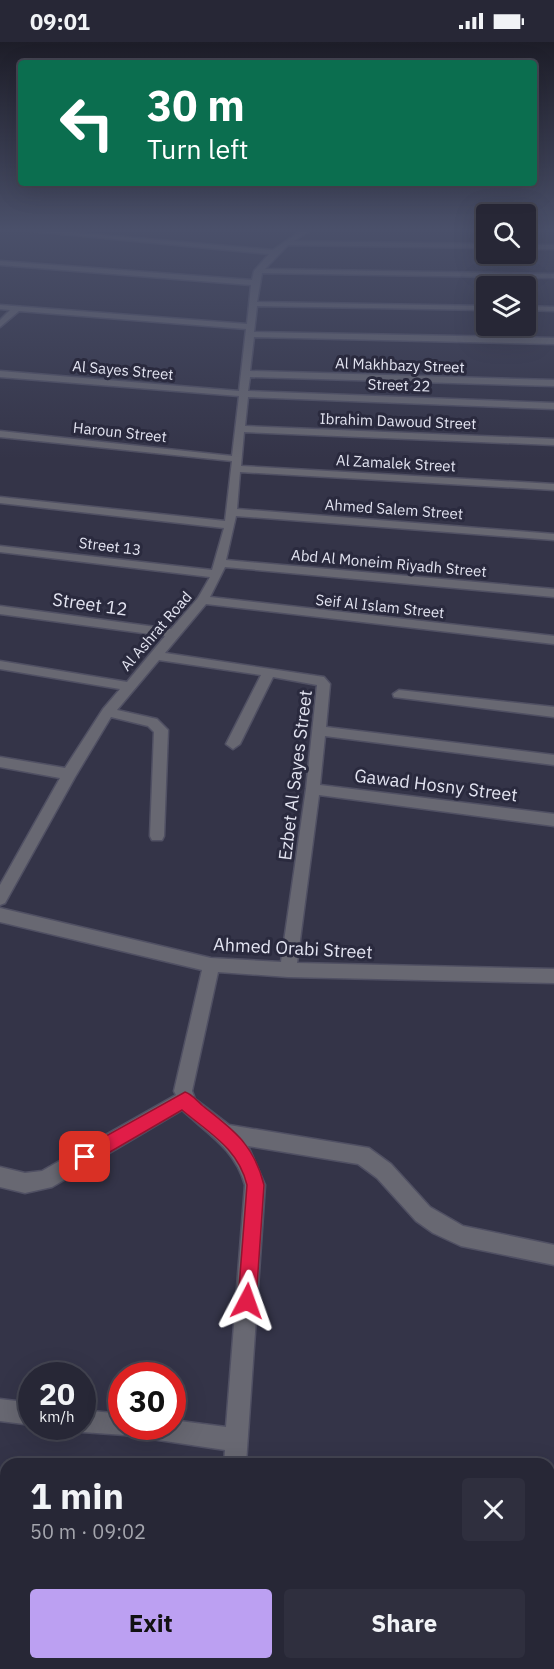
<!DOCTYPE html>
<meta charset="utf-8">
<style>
body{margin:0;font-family:"IBM Plex Sans",sans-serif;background:#2f2f3e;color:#f1f3f6;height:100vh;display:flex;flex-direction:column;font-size:22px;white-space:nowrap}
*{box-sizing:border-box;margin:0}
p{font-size:20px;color:#a4a5ad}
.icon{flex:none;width:33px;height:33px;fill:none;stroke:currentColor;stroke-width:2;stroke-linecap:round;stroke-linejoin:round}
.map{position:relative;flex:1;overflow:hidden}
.sheet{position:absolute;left:0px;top:1416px;width:555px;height:212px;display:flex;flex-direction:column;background:#272736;border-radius:18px 18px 0 0;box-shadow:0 6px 24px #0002,0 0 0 2px #434451}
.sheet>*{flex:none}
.guide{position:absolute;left:18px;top:18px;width:519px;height:126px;border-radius:6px;box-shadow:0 6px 24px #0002,0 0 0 2px #434451;background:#0b6e4f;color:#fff;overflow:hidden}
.buttons{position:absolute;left:476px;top:162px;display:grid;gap:12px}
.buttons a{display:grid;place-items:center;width:60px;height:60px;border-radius:6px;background:#272736;box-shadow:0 6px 24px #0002,0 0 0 2px #434451;font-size:30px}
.speed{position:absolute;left:18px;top:1320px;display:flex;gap:12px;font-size:30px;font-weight:700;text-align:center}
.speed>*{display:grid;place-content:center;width:78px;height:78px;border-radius:50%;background:#272736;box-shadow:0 6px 24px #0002,0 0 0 2px #434451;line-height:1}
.speed small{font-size:15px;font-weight:400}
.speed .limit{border:9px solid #d22;background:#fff;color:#111}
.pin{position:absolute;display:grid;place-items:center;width:51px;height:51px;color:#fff;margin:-26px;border-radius:12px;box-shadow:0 3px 9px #0006}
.me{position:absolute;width:66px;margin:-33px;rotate:4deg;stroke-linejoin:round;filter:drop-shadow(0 0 4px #0008)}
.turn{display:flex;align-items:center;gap:21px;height:126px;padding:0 30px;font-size:27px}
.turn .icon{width:78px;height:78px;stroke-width:2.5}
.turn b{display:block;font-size:42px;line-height:51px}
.round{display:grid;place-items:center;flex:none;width:63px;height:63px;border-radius:6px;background:#2f2f3e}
.headline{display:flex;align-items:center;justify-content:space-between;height:102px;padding:0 30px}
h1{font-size:36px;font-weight:800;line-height:45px}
.primary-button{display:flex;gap:12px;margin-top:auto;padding:12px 30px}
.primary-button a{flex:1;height:69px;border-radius:6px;background:#bca0f2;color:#111;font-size:24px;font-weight:800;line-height:69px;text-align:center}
.primary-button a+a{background:#2f2f3e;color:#f1f3f6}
.status{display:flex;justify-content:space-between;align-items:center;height:42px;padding:0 30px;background:#272736;direction:ltr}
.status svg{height:16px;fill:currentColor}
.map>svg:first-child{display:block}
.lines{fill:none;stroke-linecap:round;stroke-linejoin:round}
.street-casing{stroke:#505063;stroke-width:3}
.street{fill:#686872;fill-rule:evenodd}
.route{fill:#e11d48;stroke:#92132f;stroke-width:1.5}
.labels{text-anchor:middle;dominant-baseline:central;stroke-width:6;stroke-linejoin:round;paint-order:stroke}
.far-street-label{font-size:15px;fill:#e3e4f1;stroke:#2a2a3e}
.street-label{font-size:18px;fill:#e3e4f1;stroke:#2a2a3e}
</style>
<div class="status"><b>09:01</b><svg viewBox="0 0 49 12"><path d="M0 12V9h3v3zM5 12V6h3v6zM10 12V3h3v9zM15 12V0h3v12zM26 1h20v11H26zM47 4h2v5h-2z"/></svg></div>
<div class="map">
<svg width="554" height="1627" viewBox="0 0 554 1627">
<rect width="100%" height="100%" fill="#343448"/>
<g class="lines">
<g class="street-casing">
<g id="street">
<path d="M31 189H56L273 208 301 189H309L294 199 486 202V206L288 203 265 227 554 232V236L262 231 257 260 486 264V268L257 264 254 290 554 296V302L254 295 250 329 554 338V344L250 335 248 349 554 361V367L248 355 245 384 554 397V403L244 390 241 424 554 442V448L240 430 237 467 554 492V498L236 474 226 518 554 547V555L225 525 210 555 554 594V602L206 562 165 611 324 635 330 642 326 685 554 713V723L325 694 320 743 554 772V784L319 753 297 921 554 927V941L288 935 218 930 192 1049 195 1057 229 1083 369 1106 391 1122 430 1165 463 1184 554 1203V1223L461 1204 433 1191 416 1179 377 1136 358 1122 248 1104 265 1143 246 1422H224L225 1408 125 1393 82 1390 73 1384H82V1368L122 1372V1384H172V1378L226 1385 245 1143C235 1107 208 1092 182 1068L52 1145 25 1151 0 1145V1125L25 1131 42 1129 176 1053 174 1049 202 928 0 880V866L211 916 281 920 306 747 317 643 273 635 240 702 233 707 226 702 261 633 159 618 117 668 157 677 168 688 164 794 162 798H152L150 794 154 690 148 684 111 675 75 735 5 861 0 863V843L60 736 0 725V715L65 726 103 667 120 647 0 627V619L127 640 165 594 0 572V564L171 587 198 556 210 535 0 510V504L212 528 224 486 0 461V455L225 479 232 419 0 395V389L232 414 239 354 0 335V329L239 349 246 287 19 269 0 285V278L10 268 0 267V263L247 282 251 243 0 223V219L252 238 254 229 269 212Z"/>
<rect x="525" y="203" width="29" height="4"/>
<path d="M525 264 554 265V269L525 268Z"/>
<path d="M399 648 554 665V675L394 655 393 652Z"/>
<path d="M0 1357 32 1361V1383L0 1379Z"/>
<path d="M66 1622H114L117 1627H68Z"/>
<path d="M207 1622H232L233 1627H207Z"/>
</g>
</g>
<use href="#street" class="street"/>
</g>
<linearGradient id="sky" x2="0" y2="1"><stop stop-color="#1d1d28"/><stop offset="0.45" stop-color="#4a506a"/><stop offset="1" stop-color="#4a506a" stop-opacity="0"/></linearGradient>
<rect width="554" height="417" fill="url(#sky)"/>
<path class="route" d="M185 1050C192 1052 197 1059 203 1064 234 1088 254 1103 264 1143L256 1259 254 1265 247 1268 240 1265 238 1259 247 1143C238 1106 209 1091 182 1068L91 1121 85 1124 79 1121 76 1115 79 1109Z"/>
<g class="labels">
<g class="far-street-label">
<text transform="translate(400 323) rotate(2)">Al Makhbazy Street</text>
<text transform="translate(123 328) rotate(5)">Al Sayes Street</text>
<text transform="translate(399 343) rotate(2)">Street 22</text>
<text transform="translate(398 379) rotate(2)">Ibrahim Dawoud Street</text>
<text transform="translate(120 390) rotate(6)">Haroun Street</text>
<text transform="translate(396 421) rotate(3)">Al Zamalek Street</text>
<text transform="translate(394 467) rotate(4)">Ahmed Salem Street</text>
<text transform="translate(110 504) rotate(7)">Street 13</text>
<text transform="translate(389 521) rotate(5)">Abd Al Moneim Riyadh Street</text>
<text transform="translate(380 564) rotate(6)">Seif Al Islam Street</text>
<text transform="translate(156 589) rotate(-49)">Al Ashrat Road</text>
</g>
<g class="street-label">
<text transform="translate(90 562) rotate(8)">Street 12</text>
<text transform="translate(295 733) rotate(-83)">Ezbet Al Sayes Street</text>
<text transform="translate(436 743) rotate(7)">Gawad Hosny Street</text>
<text transform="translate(293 906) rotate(3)">Ahmed Orabi Street</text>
</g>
</g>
</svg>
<div class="buttons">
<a><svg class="icon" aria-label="search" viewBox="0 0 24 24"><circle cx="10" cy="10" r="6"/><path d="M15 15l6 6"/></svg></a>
<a><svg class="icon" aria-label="layers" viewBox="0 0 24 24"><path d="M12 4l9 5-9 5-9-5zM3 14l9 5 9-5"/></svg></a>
</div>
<div class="speed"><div>20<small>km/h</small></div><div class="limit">30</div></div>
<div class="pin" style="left:85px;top:1115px;background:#d93025"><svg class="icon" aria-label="arrive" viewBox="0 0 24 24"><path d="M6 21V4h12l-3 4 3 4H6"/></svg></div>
<svg class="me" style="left:247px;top:1259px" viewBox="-20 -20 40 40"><path d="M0-17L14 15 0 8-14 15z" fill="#e11d48" stroke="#fff" stroke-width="4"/></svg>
<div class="guide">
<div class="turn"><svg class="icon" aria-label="left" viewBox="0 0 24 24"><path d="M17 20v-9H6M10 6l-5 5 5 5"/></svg><div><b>30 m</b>Turn left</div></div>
</div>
<section class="sheet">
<div class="headline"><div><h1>1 min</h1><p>50 m · 09:02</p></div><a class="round"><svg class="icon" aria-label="close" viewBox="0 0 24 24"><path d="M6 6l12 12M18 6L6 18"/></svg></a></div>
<div class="primary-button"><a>Exit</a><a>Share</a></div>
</section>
</div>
